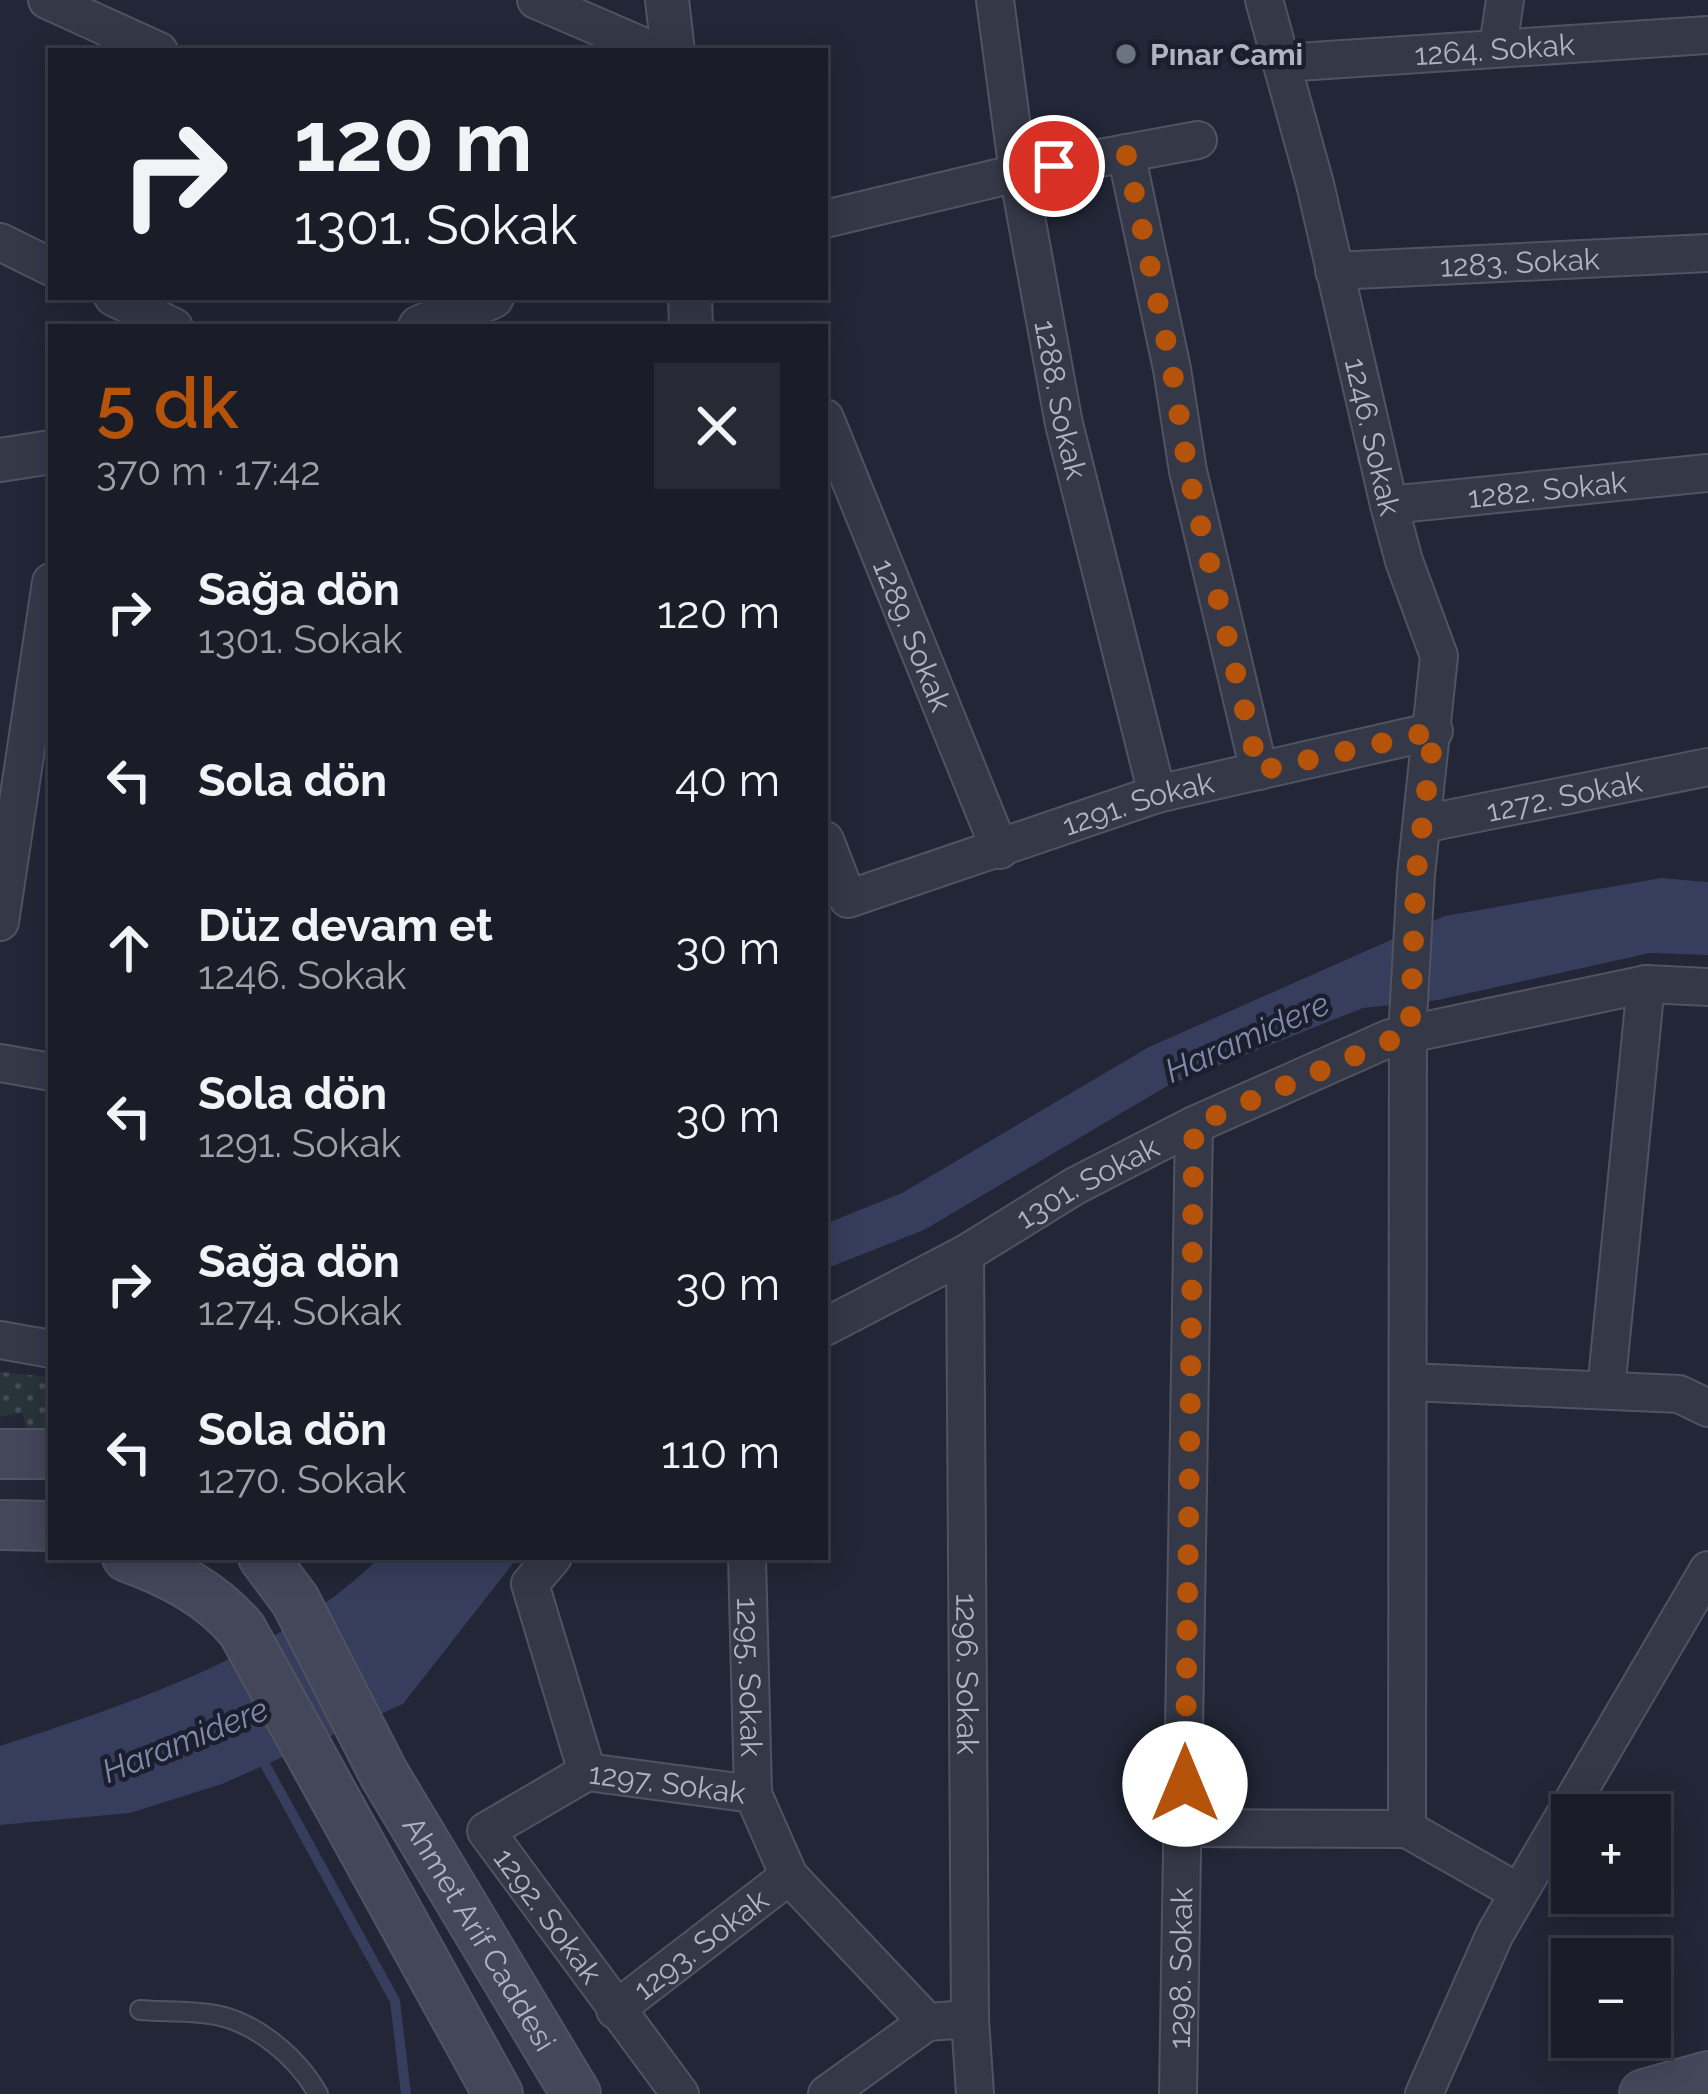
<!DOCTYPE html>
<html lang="tr">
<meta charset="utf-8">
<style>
body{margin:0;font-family:Raleway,sans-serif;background:#272934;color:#f1f3f6;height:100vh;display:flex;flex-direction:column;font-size:45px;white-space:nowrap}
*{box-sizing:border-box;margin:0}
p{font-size:39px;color:#9fa1a8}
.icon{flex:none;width:66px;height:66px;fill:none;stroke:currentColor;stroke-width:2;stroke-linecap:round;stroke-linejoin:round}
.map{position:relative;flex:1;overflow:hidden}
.panel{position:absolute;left:48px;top:324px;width:780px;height:1236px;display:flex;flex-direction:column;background:#1a1c28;border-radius:0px;box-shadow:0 6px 30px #0003,0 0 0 3px #383a45}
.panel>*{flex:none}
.banner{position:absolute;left:48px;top:48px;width:780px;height:252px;border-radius:0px;box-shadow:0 6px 30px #0003,0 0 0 3px #383a45;background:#1a1c28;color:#f1f3f6;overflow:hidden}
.fabs{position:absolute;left:1551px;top:1794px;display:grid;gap:24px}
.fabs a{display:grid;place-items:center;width:120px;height:120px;border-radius:0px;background:#1a1c28;box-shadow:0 6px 30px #0003,0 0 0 3px #383a45;font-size:60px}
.pin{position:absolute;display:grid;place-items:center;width:102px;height:102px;color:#fff;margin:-51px;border:6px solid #fff;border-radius:50%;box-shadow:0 3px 12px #0007}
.me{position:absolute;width:132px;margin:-66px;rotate:0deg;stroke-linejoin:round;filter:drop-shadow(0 0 9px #0008)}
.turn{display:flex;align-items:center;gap:42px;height:252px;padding:0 48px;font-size:54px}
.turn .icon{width:156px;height:156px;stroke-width:2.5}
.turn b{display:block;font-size:84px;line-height:102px}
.round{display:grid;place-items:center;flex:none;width:126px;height:126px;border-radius:0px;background:#272934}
.head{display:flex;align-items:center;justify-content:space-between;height:204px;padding:0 48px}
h1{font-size:72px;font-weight:600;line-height:90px;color:#b45309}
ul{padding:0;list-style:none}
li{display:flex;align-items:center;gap:36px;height:168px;padding:0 48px}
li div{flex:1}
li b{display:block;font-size:45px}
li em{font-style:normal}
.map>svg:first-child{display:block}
.grass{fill:url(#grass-dots)}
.water{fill:#373d5c}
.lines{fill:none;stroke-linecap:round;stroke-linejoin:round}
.stream{stroke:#373d5c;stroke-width:10}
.service-casing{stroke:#505362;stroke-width:22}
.minor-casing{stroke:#505362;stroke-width:40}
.tertiary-casing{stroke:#505362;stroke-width:46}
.secondary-casing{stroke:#505362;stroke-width:52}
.service{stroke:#353847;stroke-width:18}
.minor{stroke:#353847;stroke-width:36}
.tertiary{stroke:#353847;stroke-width:42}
.secondary{stroke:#44465a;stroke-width:48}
.route{stroke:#b45309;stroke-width:21;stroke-dasharray:0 37.8}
.worship-dot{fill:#6b7280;stroke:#1b1e2c;stroke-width:4.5}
.labels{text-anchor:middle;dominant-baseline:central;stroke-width:9;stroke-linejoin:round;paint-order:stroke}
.street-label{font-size:30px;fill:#b0b3c3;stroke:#1b1e2c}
.poi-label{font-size:30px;font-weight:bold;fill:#b0b3c3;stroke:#1b1e2c;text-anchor:start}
.water-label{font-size:33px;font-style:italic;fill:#818aae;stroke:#1b1e2c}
</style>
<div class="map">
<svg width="1708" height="2094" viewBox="0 0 1708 2094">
<defs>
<pattern id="grass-dots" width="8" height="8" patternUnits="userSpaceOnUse" patternTransform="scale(3)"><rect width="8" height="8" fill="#27343a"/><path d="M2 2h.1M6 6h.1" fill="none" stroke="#444f55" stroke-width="1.8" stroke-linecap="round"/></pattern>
</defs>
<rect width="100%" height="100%" fill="#222636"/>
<path class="grass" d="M0 1372 51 1377V1429L27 1430 22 1413 0 1417Z"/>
<g class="water">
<path d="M1661 878 1708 882V955L1650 953 1438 1000 1363 1008 1167 1086 924 1230 825 1269V1224L902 1193 1149 1047 1445 916Z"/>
<path d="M380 1557H518L403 1704 222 1784 130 1813 0 1825V1746C127 1705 284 1653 380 1557Z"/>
</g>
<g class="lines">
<path class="stream" d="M260 1755 395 2001 406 2094"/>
<g class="service-casing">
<path id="service" d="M140 2010C164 2012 191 2010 216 2015 257 2023 298 2058 318 2094"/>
</g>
<g class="minor-casing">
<g id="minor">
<path d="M47 0 159 51"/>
<path d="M536 0 654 51"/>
<path id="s1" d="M995 0 1018 173 1064 424 1157 794"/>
<path id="s2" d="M1264 0 1315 184 1389 505 1404 561 1439 656 1416 875 1408 1019 1407 1829"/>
<path d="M1498 47 1505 0"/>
<path id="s3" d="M1282 63 1708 35"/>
<path d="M1126 153 1172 369 1188 471 1259 771"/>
<path d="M825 219 1018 173 1198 140"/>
<path d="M0 242 51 267"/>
<path id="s4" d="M1334 271 1708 253"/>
<path d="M113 297 174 327"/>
<path id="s5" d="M825 418 1000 850"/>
<path id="s6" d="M1389 505 1708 473"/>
<path id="s7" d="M1423 824 1708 767"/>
<path id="s8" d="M825 840 848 899 1157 794 1434 731"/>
<path d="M0 922 51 582"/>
<path d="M0 1063 51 1072"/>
<path id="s9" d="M965 1254 970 2019 975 2094"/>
<path id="s10" d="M825 1327 965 1254 1075 1186 1194 1125 1390 1038 1646 984 1708 987"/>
<path d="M0 1340 51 1349"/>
<path d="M1410 1382 1679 1394 1708 1408"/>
<path d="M1606 1390 1646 984"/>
<path d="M553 1557 530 1584 587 1772"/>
<path id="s11" d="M747 1557 753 1794"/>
<path id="s12" d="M587 1772 753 1794 789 1876 927 2022 970 2019"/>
<path id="s13" d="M587 1772 486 1831 680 2094"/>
<path d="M1185 1828 1407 1829 1518 1892"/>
<path id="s14" d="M615 2010 789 1876"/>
<path d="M827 2094 927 2022"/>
<path id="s15" d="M1178 2094 1194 1125"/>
<path d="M1424 2094 1495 1934 1708 1570"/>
</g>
</g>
<g class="tertiary-casing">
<g id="tertiary">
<path d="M667 0 673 51"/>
<path d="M690 297 691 327"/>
<path d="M420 327 492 297"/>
<path d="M0 460 51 452"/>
</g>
</g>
<g class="secondary-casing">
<g id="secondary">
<path d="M0 1454H51"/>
<path d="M0 1525 51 1526"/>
<path d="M127 1557C171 1573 212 1594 242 1630L498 2094"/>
<path id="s16" d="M263 1557 295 1600 384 1774 576 2094"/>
<path d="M1644 2094 1708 2076"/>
</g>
</g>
<use href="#service" class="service"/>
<use href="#minor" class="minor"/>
<use href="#tertiary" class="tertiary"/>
<use href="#secondary" class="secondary"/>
</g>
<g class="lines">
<path class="route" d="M1054 166 1126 153 1172 369 1188 472 1259 771 1434 731 1416 875 1410 1032 1194 1125 1185 1784"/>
</g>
<circle class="worship-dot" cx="1126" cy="54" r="12"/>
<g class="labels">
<g class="street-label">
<text stroke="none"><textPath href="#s3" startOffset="213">1264. Sokak</textPath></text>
<text stroke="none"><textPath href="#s4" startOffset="186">1283. Sokak</textPath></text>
<text stroke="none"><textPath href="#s1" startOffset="405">1288. Sokak</textPath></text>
<text stroke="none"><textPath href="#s2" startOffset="450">1246. Sokak</textPath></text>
<text stroke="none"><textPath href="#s6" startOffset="159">1282. Sokak</textPath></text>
<text stroke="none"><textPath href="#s5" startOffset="234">1289. Sokak</textPath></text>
<text stroke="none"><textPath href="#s7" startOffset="144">1272. Sokak</textPath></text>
<text stroke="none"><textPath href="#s8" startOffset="369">1291. Sokak</textPath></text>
<text stroke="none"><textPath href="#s10" startOffset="300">1301. Sokak</textPath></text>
<text stroke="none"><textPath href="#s9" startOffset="420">1296. Sokak</textPath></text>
<text stroke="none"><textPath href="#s11" startOffset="120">1295. Sokak</textPath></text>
<text stroke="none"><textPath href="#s12" startOffset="81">1297. Sokak</textPath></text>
<text stroke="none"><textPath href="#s13" startOffset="222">1292. Sokak</textPath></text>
<text stroke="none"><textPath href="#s16" startOffset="435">Ahmet Arif Caddesi</textPath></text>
<text stroke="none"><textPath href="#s14" startOffset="108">1293. Sokak</textPath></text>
<text stroke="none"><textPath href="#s15" startOffset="126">1298. Sokak</textPath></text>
</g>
<g class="poi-label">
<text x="1150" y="54">Pınar Cami</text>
</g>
<g class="water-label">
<text transform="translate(1247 1037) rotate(-24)">Haramidere</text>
<text transform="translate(185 1740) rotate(-22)">Haramidere</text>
</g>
</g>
</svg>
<div class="fabs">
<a>+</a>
<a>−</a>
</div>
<div class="pin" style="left:1054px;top:166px;background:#d93025"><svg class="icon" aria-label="arrive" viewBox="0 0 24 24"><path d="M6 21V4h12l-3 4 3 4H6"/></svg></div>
<svg class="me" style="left:1185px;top:1784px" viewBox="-20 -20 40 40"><circle r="19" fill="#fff"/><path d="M0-13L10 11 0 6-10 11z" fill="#b45309"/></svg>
<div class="banner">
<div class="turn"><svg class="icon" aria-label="right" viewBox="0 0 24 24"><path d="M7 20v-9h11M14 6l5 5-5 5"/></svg><div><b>120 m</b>1301. Sokak</div></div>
</div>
<section class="panel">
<div class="head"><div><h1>5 dk</h1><p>370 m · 17:42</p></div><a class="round"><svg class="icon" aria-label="close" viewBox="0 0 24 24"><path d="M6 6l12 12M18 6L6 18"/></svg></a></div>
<ul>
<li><svg class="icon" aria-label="right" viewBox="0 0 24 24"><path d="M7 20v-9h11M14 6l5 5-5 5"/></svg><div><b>Sağa dön</b><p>1301. Sokak</p></div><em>120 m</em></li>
<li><svg class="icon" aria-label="left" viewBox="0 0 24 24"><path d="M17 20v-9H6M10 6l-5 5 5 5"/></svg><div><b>Sola dön</b></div><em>40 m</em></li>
<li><svg class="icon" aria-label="ahead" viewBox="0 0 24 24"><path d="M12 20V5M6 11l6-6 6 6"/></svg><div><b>Düz devam et</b><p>1246. Sokak</p></div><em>30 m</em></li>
<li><svg class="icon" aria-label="left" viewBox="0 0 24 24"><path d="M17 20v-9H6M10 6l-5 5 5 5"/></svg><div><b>Sola dön</b><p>1291. Sokak</p></div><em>30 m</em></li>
<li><svg class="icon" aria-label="right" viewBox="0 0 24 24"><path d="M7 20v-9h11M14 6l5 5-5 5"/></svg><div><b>Sağa dön</b><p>1274. Sokak</p></div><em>30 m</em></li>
<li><svg class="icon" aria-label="left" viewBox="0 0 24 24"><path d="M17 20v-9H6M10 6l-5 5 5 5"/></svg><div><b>Sola dön</b><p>1270. Sokak</p></div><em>110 m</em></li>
</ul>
</section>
</div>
